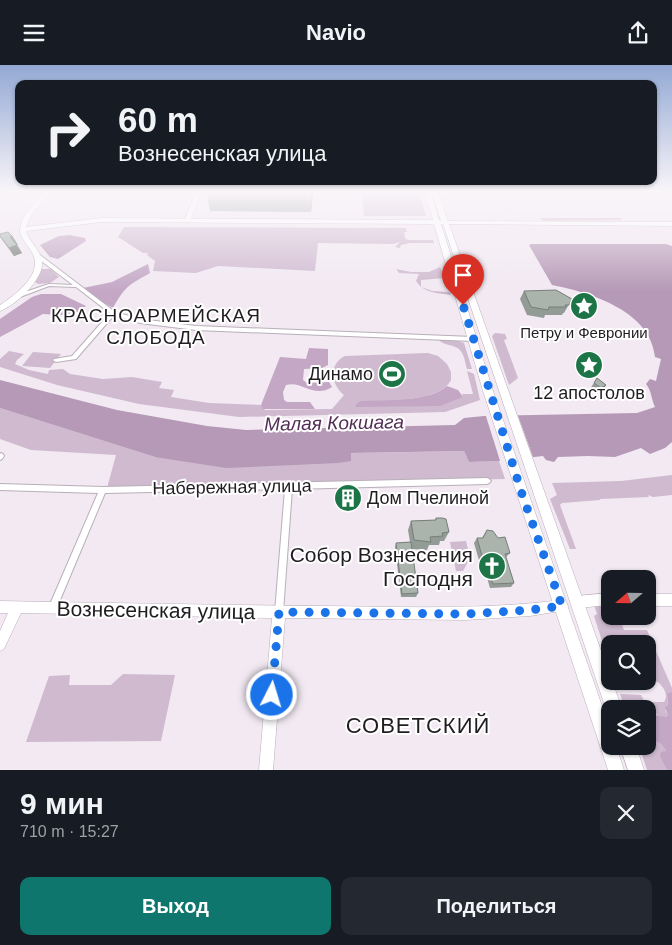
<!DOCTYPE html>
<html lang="ru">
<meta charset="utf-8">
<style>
body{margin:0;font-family:Arial,sans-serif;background:#242831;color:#f1f3f6;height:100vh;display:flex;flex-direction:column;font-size:19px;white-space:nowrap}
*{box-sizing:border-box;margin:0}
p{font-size:16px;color:#9ea1a6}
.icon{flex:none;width:28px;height:28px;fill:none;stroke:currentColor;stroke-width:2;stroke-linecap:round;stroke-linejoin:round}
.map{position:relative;height:705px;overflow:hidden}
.drawer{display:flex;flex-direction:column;background:#171b24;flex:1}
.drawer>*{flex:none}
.hud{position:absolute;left:15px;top:15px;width:642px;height:105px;border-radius:10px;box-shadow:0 1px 4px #0004;background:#171b24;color:#f1f3f6;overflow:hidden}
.needle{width:32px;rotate:250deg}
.controls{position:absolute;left:601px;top:505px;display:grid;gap:10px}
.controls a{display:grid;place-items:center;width:55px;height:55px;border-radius:10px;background:#171b24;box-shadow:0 1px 4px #0004;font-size:25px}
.pin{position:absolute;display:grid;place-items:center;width:42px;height:42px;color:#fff;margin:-51px -21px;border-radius:50% 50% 50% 0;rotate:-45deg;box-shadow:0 0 5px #0007}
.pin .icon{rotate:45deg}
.me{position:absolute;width:55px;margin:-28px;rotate:5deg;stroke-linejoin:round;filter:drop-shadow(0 0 4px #0008)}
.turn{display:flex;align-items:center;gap:18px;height:105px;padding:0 20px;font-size:22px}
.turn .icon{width:65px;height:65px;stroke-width:2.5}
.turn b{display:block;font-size:35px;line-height:42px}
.round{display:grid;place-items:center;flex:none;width:52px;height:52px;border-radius:10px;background:#242831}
.head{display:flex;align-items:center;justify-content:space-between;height:85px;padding:0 20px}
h1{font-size:30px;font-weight:700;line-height:38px}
.primary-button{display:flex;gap:10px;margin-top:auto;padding:10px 20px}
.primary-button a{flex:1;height:58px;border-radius:10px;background:#0f766e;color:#fff;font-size:20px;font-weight:700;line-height:58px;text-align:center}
.primary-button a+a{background:#242831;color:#f1f3f6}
header{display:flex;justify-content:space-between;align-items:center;height:65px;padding:0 20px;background:#171b24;font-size:22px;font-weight:700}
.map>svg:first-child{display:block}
.green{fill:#cfbad0}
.forest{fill:#c3a7c5}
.water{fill:#b599b6}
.pier{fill:#f2e9f2}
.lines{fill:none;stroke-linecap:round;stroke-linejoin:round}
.street-casing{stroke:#b8b0b8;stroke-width:2}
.secondary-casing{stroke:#b8b0b8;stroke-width:1}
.primary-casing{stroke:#b8b0b8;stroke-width:1}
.street{fill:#fff;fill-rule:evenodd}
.secondary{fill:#fff;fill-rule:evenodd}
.primary{fill:#fff;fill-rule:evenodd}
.wall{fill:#929b95}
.shaded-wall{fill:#777e79}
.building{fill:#aab4ad;stroke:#777e79}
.route{stroke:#1a73e8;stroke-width:9;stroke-dasharray:0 16.2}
.labels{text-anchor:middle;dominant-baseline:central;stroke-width:4;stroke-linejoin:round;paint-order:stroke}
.far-poi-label{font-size:15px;fill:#201d20;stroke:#fff}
.poi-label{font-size:18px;fill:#201d20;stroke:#fff;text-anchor:end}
.street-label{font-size:18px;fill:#201d20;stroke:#fff}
.neighbourhood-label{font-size:19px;letter-spacing:1px;fill:#201d20;stroke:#fff}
.water-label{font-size:19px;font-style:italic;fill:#532d55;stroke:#fff}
.near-poi-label{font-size:21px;fill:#201d20;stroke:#fff;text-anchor:end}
.near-street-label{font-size:21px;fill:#201d20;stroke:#fff}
.near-neighbourhood-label{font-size:22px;letter-spacing:1px;fill:#201d20;stroke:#fff}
</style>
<header><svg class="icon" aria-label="menu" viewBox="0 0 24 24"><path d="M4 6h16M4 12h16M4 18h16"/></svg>Navio<svg class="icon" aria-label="share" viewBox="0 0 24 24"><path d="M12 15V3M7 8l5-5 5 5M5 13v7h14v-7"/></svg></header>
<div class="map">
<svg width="672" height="705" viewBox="0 0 672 705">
<rect width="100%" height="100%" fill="#f2e9f2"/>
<g class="green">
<path d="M362 128H419L426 151H364Z"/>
<path d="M539 153H620L622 155 544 156Z"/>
<path d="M124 162 406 163 407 167H404L405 173 408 175H433L434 178H410L401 180 400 183 395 182 400 177 393 179 318 178 315 206 218 201 196 208 153 206 155 196 147 190 148 188H143L118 172Z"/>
<path d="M440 202 445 213 421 215V222L432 226 450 227 451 230C437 228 424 228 416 216L419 209 399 208 396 204 411 207H429Z"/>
<path d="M42 204H51L59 212 50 218 38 219 34 216Z"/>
<path d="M495 268 505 269 507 274 504 275 518 313 509 320 492 271Z"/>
<path d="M439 275H456L464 278 472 304H467C465 298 465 291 460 285 454 279 444 281 439 275Z"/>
<path d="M9 286 24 289 17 295 15 299 29 305 48 309 49 305 63 304 70 309 103 314 132 312 162 317 159 323 174 325 171 332 209 338 261 340 265 345 332 344 344 330C331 320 328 299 345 291L428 288 438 291 447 299 451 307V315C440 338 384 335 361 336L463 332 462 329H473L467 306 474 309 480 335 445 347 239 352 139 339 57 320 0 302V294Z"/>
<path d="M33 287 61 289 50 303 22 301Z"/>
<path d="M0 343 155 392 464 386 469 397 499 396 505 414 291 420V415L274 416 273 420 107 423 116 390 31 385 0 374Z"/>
<path d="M672 410V430L653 432 648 430 649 432 600 434V435L562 438 560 440 576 484H570L550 434 557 430 552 418 621 416Z"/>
<path d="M466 476 470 493 463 506H456L450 477Z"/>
<path d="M594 540H610V551H619L624 565H647L672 623V627L667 628 668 641 665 645 668 650 666 652C657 652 655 646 647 644 640 642 632 644 625 644L620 629 641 630 645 637H664C669 630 664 623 658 617L648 616V579H610V601L594 551 597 549Z"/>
<path d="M123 609 175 610 161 676 26 677 49 611 70 610 69 620H111Z"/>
<path d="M648 672C655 679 660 674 666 686L664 688V698L667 705H647L639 681H648Z"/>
</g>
<g class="forest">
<path d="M70 170 85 173 86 176 58 194 50 192 40 180 59 171Z"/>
<path d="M148 199 150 208C129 220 125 221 113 243L95 233 83 223 112 217Z"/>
<path d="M41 229H61L86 241 78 247 61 250 43 249 0 272V254L32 232Z"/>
<path d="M309 283 328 284V300L322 303 304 304 303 315 307 318 329 317 332 322C313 334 302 315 286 320L283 327 284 335 287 337H310L315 344H263L261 340 280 292 306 294Z"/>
<path d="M447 321 458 325 463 332 440 341 356 342V339L361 336C385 335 430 337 447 321Z"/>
<path d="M672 627V705H667L660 691 661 687 666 686C660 674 655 679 648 672V644H638L646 642 656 650 666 652 668 650 665 643 668 640 667 628Z"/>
</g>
<path class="water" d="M531 179H666L672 181V377L665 383 650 389 641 383 615 392 588 391 558 392 554 397 546 395 543 391 499 396 469 397 464 386 351 388V396L338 398 226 403 155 392 0 343V315L117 345 207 361 246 365 455 360 464 353 484 351 637 348 655 342C651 334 652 326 646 319L650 314 656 316 661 294 655 292C651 246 589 227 552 220L529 180Z"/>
<path class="pier" d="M485 348H517L534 395 501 399Z"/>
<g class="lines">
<g class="street-casing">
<g id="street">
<path d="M36 190H40L115 247 140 254 196 261 473 272 476 274 473 276 196 265 140 258 114 250 76 294 56 297 54 296 53 295 54 294 72 291 110 248 76 222 49 221 20 232H16V230L49 219 73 220 36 192Z"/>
<path d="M1 388 3 389 4 391 2 394 0 395V389Z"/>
<path d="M487 413 489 414 491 416 489 418 487 419 292 424 283 547 282 550 279 551 276 550 275 547 285 424 105 428 55 547 52 548 49 547 48 544 98 428 0 425V419L103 422Z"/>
</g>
</g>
<g class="secondary-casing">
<g id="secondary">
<path d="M196 128H201L190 156 185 157 184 156Z"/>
<path d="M610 528V540L577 543 573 541 571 537 573 533 577 531Z"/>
<rect x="648" y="529" width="24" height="12"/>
<path d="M562 535 566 537 568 541 566 545 530 551 465 555 285 553 273 705H259L272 553 21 548 4 584 0 586V566L8 548H0V536C108 538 215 540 323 541 403 542 482 545 562 535Z"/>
</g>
</g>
<g class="primary-casing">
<g id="primary">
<path d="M44 128H50L32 149 26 162 102 153 433 155 425 128H431L439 155 441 156 432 128H438L448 156 672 157V161L449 159 610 611V616H612L622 644H610V650L606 644 443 159H441L493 326 610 664V681H616L624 705H608L483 326 434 159 102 157 26 166C29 177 41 185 42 197 44 214 15 241 0 246V240C15 230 46 208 31 186 27 179 19 172 20 163 22 149 35 138 44 128Z"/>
<path d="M620 681H636L644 705H628Z"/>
</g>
</g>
<use href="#street" class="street"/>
<use href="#secondary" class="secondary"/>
<use href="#primary" class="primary"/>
</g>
<g class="wall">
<path d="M313 128 311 147 210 146 208 136Z"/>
<path d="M0 172 18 180H17L22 188 14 191Z"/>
<path d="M524 226 572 234 564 248H563L562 250H545L544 253 527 250 520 234Z"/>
<path d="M597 313 606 320 602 326 597 328 590 324Z"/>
<path d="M339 424 358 435V440H344V436L340 437Z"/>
<path d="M436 453 449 467 444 476H440L439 480H429L427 485 412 484 418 528 416 532H401L395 482 396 478 410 477 408 465 411 456 435 455Z"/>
<path d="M487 465 510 488 506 492 514 518 511 522 490 523 486 509H483L474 478 477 473H482Z"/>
</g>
<g class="shaded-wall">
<path d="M312 128H313L311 147V136Z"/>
<path d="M10 172H13L18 180H15Z"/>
<path d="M17 180 22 188 14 191 9 183Z"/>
<path d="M606 320 602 326 597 328 601 323Z"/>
</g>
<g class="building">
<path d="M211 128H312L311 136H208Z"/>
<path d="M8 167 13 172H10L17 180 9 183 0 171V169Z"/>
<path d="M556 225 572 234 569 240H565L566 242H549L548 245 531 242 524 226Z"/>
<path d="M597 313 606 320 601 323 594 318Z"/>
<path d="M339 424H357L358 435 344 436V432H340Z"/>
<path d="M436 453H442L446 454 449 467 442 468 443 471 430 472 431 477 414 475 411 456 436 455Z"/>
<path d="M487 465 493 466 498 473 505 472 510 488 505 489 514 518 493 519 489 505H486L477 473H483Z"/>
<path d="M411 477 418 528 402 529 396 478Z"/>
</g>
<linearGradient id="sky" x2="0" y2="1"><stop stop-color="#93a9d4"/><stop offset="0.56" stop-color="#f9f5f9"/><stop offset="1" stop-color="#f9f5f9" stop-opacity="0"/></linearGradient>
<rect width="672" height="227" fill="url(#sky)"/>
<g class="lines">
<path class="route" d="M272 630 279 547 465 549 530 545 562 541 522 429 463 240"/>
</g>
<defs>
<g id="sight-disc" transform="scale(1.4375)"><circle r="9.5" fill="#1d7447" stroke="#fff"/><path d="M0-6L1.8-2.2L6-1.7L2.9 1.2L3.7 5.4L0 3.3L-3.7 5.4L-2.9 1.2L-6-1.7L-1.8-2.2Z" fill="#fff"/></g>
<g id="stadium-disc" transform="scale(1.4375)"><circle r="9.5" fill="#1d7447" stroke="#fff"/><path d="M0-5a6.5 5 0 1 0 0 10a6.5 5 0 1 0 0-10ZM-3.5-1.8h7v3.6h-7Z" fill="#fff"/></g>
<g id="building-disc" transform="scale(1.4375)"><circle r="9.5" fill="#1d7447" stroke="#fff"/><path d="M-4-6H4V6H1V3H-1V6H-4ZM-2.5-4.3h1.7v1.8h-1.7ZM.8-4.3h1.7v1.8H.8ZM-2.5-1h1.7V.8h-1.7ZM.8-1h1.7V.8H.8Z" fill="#fff"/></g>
<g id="church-disc" transform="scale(1.4375)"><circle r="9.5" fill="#1d7447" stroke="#fff"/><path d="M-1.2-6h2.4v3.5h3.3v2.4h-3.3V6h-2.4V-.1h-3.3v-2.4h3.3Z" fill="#fff"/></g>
</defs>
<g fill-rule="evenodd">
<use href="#sight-disc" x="584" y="241"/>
<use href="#sight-disc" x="589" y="300"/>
<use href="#stadium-disc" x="392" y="309"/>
<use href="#building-disc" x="348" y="433"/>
<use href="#church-disc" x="492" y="501"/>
</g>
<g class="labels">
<g class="far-poi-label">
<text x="584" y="267">Петру и Февронии</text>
</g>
<g class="poi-label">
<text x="373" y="309">Динамо</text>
<text x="589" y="328" text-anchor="middle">12 апостолов</text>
<text x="367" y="433" text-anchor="start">Дом Пчелиной</text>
</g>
<g class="street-label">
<text transform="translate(232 422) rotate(-1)">Набережная улица</text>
</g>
<g class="neighbourhood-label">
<text x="156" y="250">КРАСНОАРМЕЙСКАЯ<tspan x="156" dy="22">СЛОБОДА</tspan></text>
</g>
<g class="water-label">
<text transform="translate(334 358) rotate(-1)">Малая Кокшага</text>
</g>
<g class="near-poi-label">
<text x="473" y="489">Собор Вознесения<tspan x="473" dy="24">Господня</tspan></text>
</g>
<g class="near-street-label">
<text transform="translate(156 545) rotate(1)">Вознесенская улица</text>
</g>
<g class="near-neighbourhood-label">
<text x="418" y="660">СОВЕТСКИЙ</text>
</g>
</g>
</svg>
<div class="controls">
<a><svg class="needle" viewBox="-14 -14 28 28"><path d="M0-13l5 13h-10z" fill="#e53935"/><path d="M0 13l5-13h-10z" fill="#9ea1a6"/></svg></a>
<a><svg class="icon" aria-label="search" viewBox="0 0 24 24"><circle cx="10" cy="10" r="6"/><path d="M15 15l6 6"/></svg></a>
<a><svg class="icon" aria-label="layers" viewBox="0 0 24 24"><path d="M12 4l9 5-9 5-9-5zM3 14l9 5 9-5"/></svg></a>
</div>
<div class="pin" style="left:463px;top:240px;background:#d93025"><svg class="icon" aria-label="arrive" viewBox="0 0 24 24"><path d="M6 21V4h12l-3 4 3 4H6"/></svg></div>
<svg class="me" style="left:272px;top:630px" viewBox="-20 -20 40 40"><circle r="17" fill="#1a73e8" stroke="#fff" stroke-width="3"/><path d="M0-11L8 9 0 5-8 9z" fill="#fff"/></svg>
<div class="hud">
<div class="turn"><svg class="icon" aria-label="right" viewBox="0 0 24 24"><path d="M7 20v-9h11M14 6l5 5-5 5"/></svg><div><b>60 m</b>Вознесенская улица</div></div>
</div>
</div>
<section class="drawer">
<div class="head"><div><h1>9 мин</h1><p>710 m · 15:27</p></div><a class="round"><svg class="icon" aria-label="close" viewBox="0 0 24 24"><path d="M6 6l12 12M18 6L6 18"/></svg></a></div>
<div class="primary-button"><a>Выход</a><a>Поделиться</a></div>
</section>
